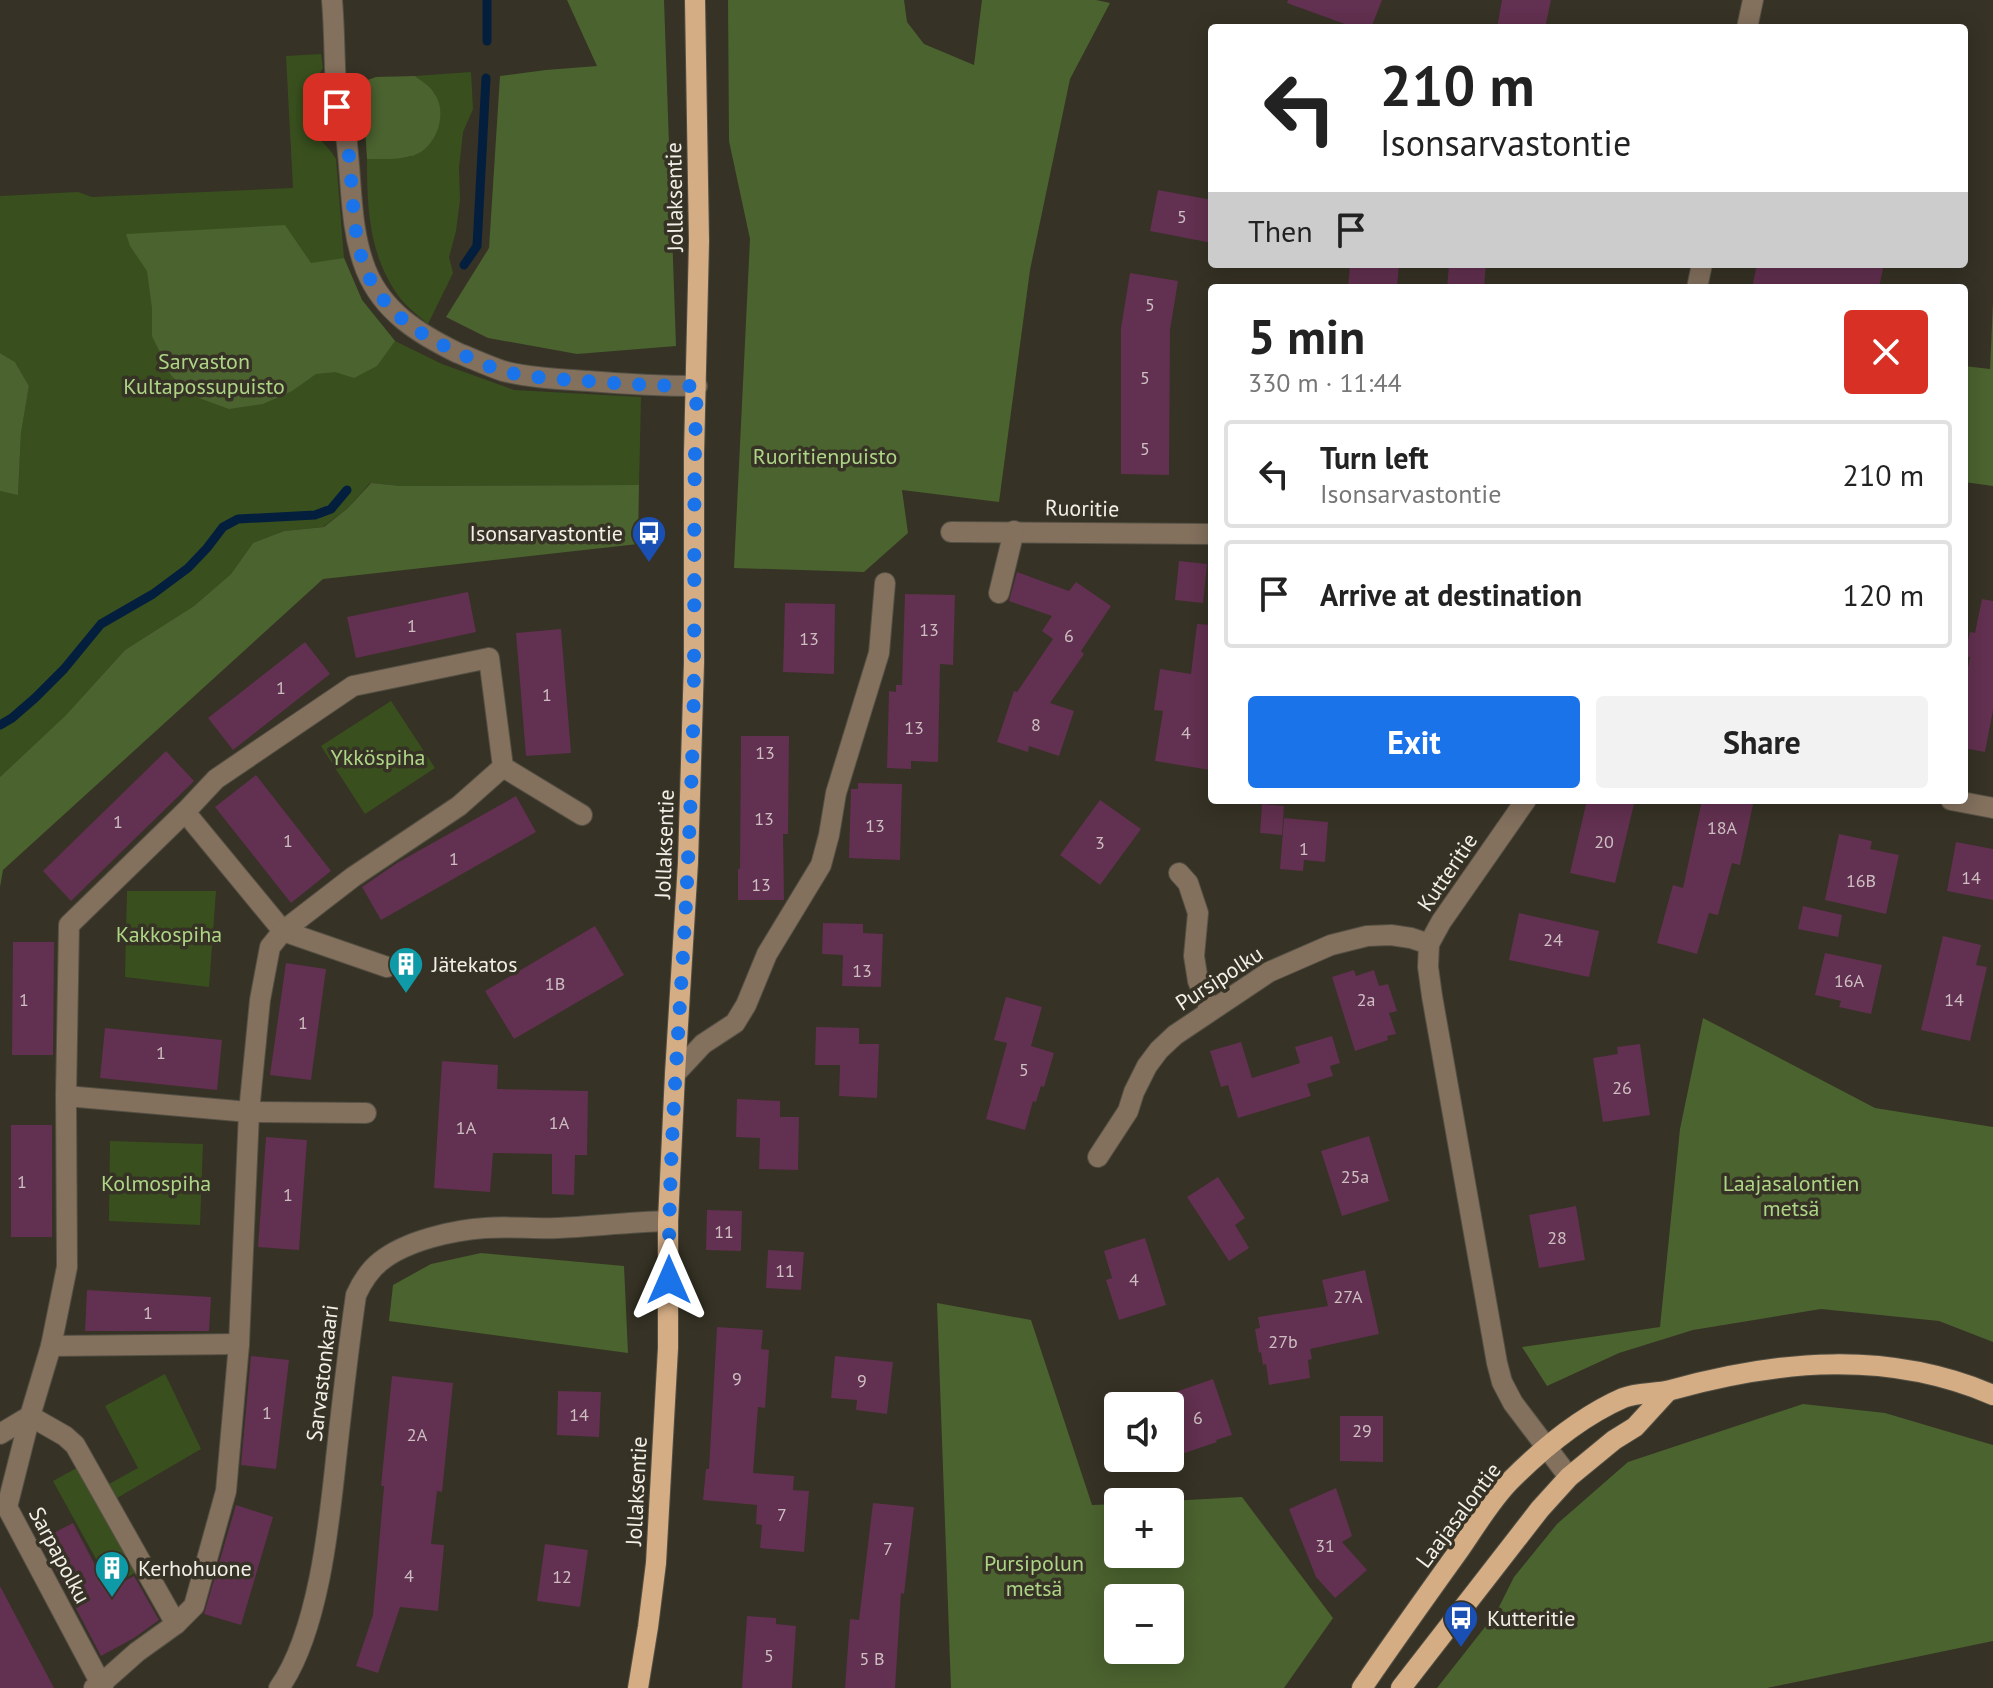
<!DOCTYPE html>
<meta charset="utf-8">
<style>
body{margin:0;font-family:"PT Sans",sans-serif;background:#f2f2f2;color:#222;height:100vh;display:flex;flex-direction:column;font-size:30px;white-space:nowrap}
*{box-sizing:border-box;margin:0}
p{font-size:26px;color:#767676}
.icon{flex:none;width:44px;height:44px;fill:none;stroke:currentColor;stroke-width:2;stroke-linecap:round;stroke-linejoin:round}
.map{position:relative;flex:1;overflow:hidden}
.details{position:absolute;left:1208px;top:284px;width:760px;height:520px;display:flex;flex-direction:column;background:#fff;border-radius:8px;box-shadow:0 4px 20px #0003}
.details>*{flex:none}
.guide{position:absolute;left:1208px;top:24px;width:760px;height:244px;border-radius:8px;box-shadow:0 4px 20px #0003;background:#fff;color:#222;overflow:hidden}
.tools{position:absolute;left:1104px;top:1392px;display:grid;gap:16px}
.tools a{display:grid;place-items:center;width:80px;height:80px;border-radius:8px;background:#fff;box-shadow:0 4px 20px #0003;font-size:40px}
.pin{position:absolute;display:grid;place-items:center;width:68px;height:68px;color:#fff;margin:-34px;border-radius:16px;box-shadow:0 4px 12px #0006}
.me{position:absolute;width:88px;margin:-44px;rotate:0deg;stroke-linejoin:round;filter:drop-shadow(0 0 6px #0008)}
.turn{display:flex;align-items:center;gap:28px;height:168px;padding:0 40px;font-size:36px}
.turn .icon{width:104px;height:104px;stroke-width:2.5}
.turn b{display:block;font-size:56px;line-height:68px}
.then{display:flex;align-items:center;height:76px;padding:0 40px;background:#0003;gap:16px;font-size:30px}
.round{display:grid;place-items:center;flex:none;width:84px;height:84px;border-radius:8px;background:#f2f2f2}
.head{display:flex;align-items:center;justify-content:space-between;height:136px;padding:0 40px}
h1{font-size:48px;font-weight:700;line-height:60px}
.cta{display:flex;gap:16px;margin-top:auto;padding:16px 40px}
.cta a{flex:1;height:92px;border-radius:8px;background:#1a73e8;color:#fff;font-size:32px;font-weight:700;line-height:92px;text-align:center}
.cta a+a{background:#f2f2f2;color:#222}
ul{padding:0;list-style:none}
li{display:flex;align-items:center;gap:24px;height:108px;margin:0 16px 12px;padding:0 24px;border:4px solid #e0e0e0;border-radius:8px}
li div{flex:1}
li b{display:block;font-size:30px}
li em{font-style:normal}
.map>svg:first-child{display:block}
.green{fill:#39501e}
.forest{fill:#4b632f;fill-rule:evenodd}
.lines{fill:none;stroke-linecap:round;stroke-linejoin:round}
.stream{stroke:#041f3e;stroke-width:9}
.building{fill:#623050}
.minor-casing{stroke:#545044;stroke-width:22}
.major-casing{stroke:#545044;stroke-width:22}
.minor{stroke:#83705d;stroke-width:20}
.major{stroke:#d4ad85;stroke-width:20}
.route{stroke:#1a73e8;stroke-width:14;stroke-dasharray:0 25.2}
.labels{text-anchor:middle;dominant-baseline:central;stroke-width:7;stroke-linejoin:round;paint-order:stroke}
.number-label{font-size:18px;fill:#cdbfc1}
.street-label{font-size:22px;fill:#f1efe7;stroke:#363225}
.park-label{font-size:22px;fill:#aed586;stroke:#363225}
.poi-label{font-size:22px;fill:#f1efe7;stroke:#363225;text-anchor:start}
</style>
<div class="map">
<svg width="1993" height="1688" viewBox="0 0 1993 1688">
<rect width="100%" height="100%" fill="#363225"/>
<g class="green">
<path d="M321 54 323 68C307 93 291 109 316 135 323 143 331 150 336 159L344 258 362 300 395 341 442 364 514 390 641 397 639 485 401 486 370 483 348 508 323 527 284 531 253 543 231 574 194 606 125 650 66 715 0 777V491L18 494 21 433 29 386 15 362 0 353V196L78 192 92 197 293 188 286 56Z"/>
<path d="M471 72 473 109 463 132 459 168 460 200 456 231 449 257 453 273 428 324C419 316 408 308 400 298 369 256 367 210 367 159L411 157 435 94 415 76Z"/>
<path d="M391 701 435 768 365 814 321 746Z"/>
<path d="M127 891H216L209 987 125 977Z"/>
<path d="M110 1141 203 1144 200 1225 109 1221Z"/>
<path d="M165 1374 201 1449 117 1498 109 1484 138 1468 105 1406Z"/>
<path d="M84 1464 142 1569 111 1586 53 1481Z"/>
</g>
<g class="forest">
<path d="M567 0H664L676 346 577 354 488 338 446 317 489 248 500 76 546 70 597 66Z"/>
<path d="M728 0H904L907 22 924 44 974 65 982 0H1096L1110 3 1070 79 1030 270 999 502 902 490 908 533 864 572 734 568 750 239 729 141Z"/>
<path d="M415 76C421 81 430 86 434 93 449 114 436 149 412 156 398 160 381 159 367 159L362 82 376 77Z"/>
<path d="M285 225 311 263 344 258 362 300 395 341 377 366 354 378 335 372 316 374 292 391 263 404 229 409 188 394 171 375 152 336V308L147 271 130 246 126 234Z"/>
<path d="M1993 302V486L1964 482V366L1990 369Z"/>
<path d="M0 353 15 362 29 386 21 433 18 495 0 491Z"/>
<path d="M371 483 401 486 639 485 638 544 323 579 3 870 0 887V777L66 715 125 650 194 606 231 574 253 543 284 531 324 527 348 508Z"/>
<path d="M1703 1018 1875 1108 1993 1127V1342L1939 1321 1821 1309 1693 1330 1619 1353 1547 1386 1522 1347 1660 1327 1680 1129Z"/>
<path d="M481 1253 624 1266 628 1353 389 1321 393 1285 431 1264Z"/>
<path d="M937 1303 1031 1320 1092 1505 1118 1504V1554H1170V1502H1152L1242 1497 1333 1618 1284 1688H951ZM1118 1598H1170V1650H1118Z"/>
<path d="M1803 1404 1885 1413 1993 1445V1641L1767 1688H1437L1496 1613 1514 1577 1557 1524 1628 1462Z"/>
</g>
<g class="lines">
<g class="stream">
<path d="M487 41V0"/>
<path d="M464 265 477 246 486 78"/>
<path d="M0 725 12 718 35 698 64 669 101 624 153 594 188 568 207 548 223 527 238 519 315 515 331 509 347 490"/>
</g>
</g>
<g class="building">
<path d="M1288 0H1382L1371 28H1356L1287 3Z"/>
<path d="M1502 0H1551L1545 28H1497Z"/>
<path d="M1158 190 1212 200V243L1150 231Z"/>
<path d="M1350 264H1399L1397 288H1348Z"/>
<path d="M1449 264H1486L1484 288H1447Z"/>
<path d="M1757 264H1884L1879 288H1752Z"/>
<path d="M1130 273 1178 281 1170 330 1169 475 1121 474V328Z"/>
<path d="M1179 561 1207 564 1203 603 1175 600Z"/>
<path d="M1017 572 1069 591 1076 582 1111 606 1081 651 1084 654 1050 703 1074 711 1059 756 1029 746 1028 752 997 742 1014 691 1017 692 1053 639 1042 631 1052 616 1009 601Z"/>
<path d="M468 592 476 632 356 658 347 617Z"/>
<path d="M905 594 955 595 953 665 940 664 938 762 911 761V769L887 768 889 691 896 692V685H902Z"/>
<path d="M1982 599 1993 601V710L1985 752 1964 748V689L1970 657 1964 656 1970 632 1975 633Z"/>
<path d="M785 603 835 604 834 674 783 672Z"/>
<path d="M1197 624 1212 625V754L1210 770 1155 761 1163 711 1154 710 1160 669 1191 674Z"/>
<path d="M561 629 571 753 526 756 516 633Z"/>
<path d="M305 642 330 674 233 750 208 718Z"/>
<path d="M741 736H789L788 834H783L784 900H738V869H740Z"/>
<path d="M166 751 194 781 71 901 43 871Z"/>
<path d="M256 775 331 871 291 903 215 807Z"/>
<path d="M858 783 902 784 900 860 849 858 851 789H858Z"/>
<path d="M516 796 536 832 381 920 362 887 397 863Z"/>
<path d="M1100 800 1141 829 1100 885 1060 855Z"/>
<path d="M1587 800H1635L1615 883 1570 873Z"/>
<path d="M1702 800H1754L1740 865 1732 863 1718 915 1709 913 1697 954 1657 943 1673 885 1683 888Z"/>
<path d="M1262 804 1284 806 1282 835 1260 833Z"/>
<path d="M1284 818 1328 822 1325 862 1304 860 1303 871 1280 869Z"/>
<path d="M1839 834 1872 841 1870 849 1899 855 1886 914 1825 900Z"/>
<path d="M1956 842 1993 849V900L1947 891Z"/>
<path d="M1803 906 1842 915 1838 937 1798 929Z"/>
<path d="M1519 913 1599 931 1589 977 1509 960Z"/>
<path d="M823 923 863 924V933L883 934 881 987 842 986 843 955 822 954Z"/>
<path d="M595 926 624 975 514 1039 485 991Z"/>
<path d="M1943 936 1981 945 1976 965 1987 967 1970 1041 1921 1030Z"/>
<path d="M13 942H54L53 1055H12Z"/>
<path d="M1825 953 1882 965 1871 1014 1839 1007 1841 1001 1815 995Z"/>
<path d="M286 963 326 969 311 1080 270 1075Z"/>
<path d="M1354 970 1356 976 1374 970 1379 986 1388 984 1397 1011 1389 1013 1396 1034 1387 1036 1388 1040 1355 1051 1332 977Z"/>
<path d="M1006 997 1042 1007 1031 1046 1054 1053 1044 1087 1041 1086 1036 1102 1033 1101 1025 1130 986 1119 1007 1043 994 1040Z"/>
<path d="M816 1027 859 1028V1044H879L877 1098 839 1096 840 1065H815Z"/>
<path d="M105 1028 222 1040 217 1090 100 1078Z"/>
<path d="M1332 1036 1340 1063 1330 1066 1333 1076 1307 1084 1311 1096 1238 1118 1228 1085 1221 1087 1210 1051 1241 1042 1252 1078 1300 1063 1295 1047Z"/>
<path d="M1640 1044 1650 1115 1603 1122 1593 1058 1618 1054 1617 1047Z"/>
<path d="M442 1061 498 1065 497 1089 588 1091 587 1155H575L574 1195 552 1194V1154L493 1153 490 1192 434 1188Z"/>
<path d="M737 1099 780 1101V1117H799L798 1170 759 1169 760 1138 736 1137Z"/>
<rect x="11" y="1125" width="41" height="112"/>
<path d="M1369 1136 1389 1201 1342 1216 1321 1151Z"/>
<path d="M266 1137 307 1140 299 1250 258 1247Z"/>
<path d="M1218 1177 1245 1218 1235 1225 1249 1248 1229 1261 1187 1197Z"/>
<path d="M1576 1206 1585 1260 1539 1268 1529 1215Z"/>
<path d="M707 1210 742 1211 741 1251 706 1250Z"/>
<path d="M1145 1238 1166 1305 1119 1320 1106 1280 1112 1278 1104 1251Z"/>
<path d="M768 1250 804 1252 801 1290 766 1288Z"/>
<path d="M1365 1270 1379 1334 1310 1349 1312 1359 1308 1360 1310 1378 1269 1385 1266 1364 1263 1365 1261 1352 1259 1353 1255 1329 1260 1328 1258 1317 1328 1306 1322 1280Z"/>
<path d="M87 1290 211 1297 209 1331H85Z"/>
<path d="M717 1327 763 1330 761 1349 769 1350 765 1408 758 1407 753 1473 794 1476 793 1490 809 1491 804 1552 760 1548 762 1525 756 1524 757 1505 703 1500 706 1469H709Z"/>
<path d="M251 1356 289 1360 276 1469 241 1465Z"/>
<path d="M835 1356 893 1362 887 1414 856 1410 857 1400 831 1398Z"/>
<path d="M392 1376 453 1383 442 1492 437 1491 431 1544 444 1545 438 1611 400 1607 378 1673 356 1666 373 1615 384 1486H381Z"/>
<path d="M1213 1379 1232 1435 1216 1440 1217 1442 1170 1458V1394Z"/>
<path d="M558 1391 601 1392 599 1437 557 1435Z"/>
<path d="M1340 1416H1383V1462L1340 1461Z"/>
<path d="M1336 1488 1352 1536 1342 1542 1367 1570 1335 1598 1316 1577 1289 1509Z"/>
<path d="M873 1503 914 1507 904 1594 901 1593 895 1688H845L850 1619 859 1620Z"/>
<path d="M236 1505 273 1517 241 1625 204 1614Z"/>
<path d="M73 1523 108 1590 134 1576 159 1620 134 1638 101 1656 40 1540Z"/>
<path d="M545 1544 588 1550 580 1607 537 1601Z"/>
<path d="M0 1586 28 1639 54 1688H0Z"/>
<path d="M747 1616 776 1618V1624L796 1626 792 1688H742Z"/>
</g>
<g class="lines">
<g class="minor-casing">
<g id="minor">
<path d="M332 0C335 34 334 69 337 103 338 117 346 130 347 144 352 186 350 230 366 270 383 312 419 334 458 353 473 359 488 366 503 371 531 378 559 379 588 381 624 384 660 386 697 386"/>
<path d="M1747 28 1753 0"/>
<path d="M1697 288 1702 264"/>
<path d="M951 532 1212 534"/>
<path d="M999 593 1014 531"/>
<path d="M503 767 582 815"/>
<path d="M1526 800 1441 922 1429 944 1428 967 1432 996 1497 1363 1502 1382 1513 1403 1569 1477"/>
<path d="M1951 800 1993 808"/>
<path d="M185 812 283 931 387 967"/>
<path d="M1179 873 1188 883 1198 913 1194 956 1198 981 1210 1010"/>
<path d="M675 1074 703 1044 735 1023 746 1005 767 954 821 865 829 835 836 793 879 653 885 583"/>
<path d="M66 1096 249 1112 366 1113"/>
<path d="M1098 1157 1128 1111 1134 1092 1147 1066 1159 1050 1175 1035 1269 972 1331 945 1367 936 1391 935 1411 938 1429 944"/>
<path d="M51 1346 239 1344"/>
<path d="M0 1434 30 1416 65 1436 75 1445 176 1624"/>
<path d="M94 1688 101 1684 137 1652 176 1624 194 1606 226 1491 239 1344 249 1112 260 1000 270 947 283 931 353 877 459 806 503 767 489 658 353 686 216 779 185 812 69 925 66 1096 67 1267 51 1346 30 1416 7 1507 101 1684 103 1688"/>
<path d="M279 1688C318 1633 329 1526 336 1459 342 1404 348 1350 356 1295 362 1282 369 1270 381 1261 406 1241 453 1230 485 1228 509 1226 534 1229 558 1228 595 1226 632 1222 668 1221"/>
</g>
</g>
<g class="major-casing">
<g id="major">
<path d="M638 1688 648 1627 656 1563 668 1348V1221L675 1074 688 862 694 663V454L699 241 695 0"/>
<path d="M1362 1688C1394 1641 1427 1595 1460 1549 1476 1526 1491 1500 1511 1480 1543 1448 1582 1416 1623 1398 1638 1392 1656 1394 1671 1390 1779 1360 1888 1350 1993 1395"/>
<path d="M1401 1688 1540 1509 1569 1477 1614 1440 1635 1427 1668 1391"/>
</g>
</g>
<use href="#minor" class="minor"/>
<use href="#major" class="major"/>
</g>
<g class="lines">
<path class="route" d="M337 107C341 118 346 130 347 142 354 184 350 227 365 268 382 311 418 334 457 352 472 359 487 366 502 371 530 378 559 379 587 381 624 384 660 386 697 386 693 478 695 569 694 660 694 727 691 794 688 861 682 1000 668 1140 669 1280"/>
</g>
<defs>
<g id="bus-pin" transform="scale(1.8)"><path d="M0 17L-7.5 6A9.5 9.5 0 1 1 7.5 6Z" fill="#1a4fb4" stroke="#363225"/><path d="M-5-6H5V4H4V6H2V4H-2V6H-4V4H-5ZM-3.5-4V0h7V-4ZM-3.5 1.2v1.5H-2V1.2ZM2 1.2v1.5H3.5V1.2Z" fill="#fff"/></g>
<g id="building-pin" transform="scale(1.8)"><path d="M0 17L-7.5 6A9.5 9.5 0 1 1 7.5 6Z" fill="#0f9aa8" stroke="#363225"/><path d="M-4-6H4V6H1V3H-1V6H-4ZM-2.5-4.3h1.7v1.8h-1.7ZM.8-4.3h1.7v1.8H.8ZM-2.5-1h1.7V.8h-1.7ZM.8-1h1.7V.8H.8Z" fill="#fff"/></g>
</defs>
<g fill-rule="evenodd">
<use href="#bus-pin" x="649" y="533"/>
<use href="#building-pin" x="406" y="964"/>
<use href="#building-pin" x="112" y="1568"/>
<use href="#bus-pin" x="1461" y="1618"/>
</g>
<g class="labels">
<g class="number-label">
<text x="1182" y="216">5</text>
<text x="1150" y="304">5</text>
<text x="1145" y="377">5</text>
<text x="1145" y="448">5</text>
<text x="412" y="625">1</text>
<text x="929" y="629">13</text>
<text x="1069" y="635">6</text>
<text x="809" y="638">13</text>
<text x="281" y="687">1</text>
<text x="547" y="694">1</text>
<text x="1036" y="724">8</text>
<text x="914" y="727">13</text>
<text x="1186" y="732">4</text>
<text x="765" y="752">13</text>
<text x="764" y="818">13</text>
<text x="118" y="821">1</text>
<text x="875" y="825">13</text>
<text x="1722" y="827">18A</text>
<text x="288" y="840">1</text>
<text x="1604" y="841">20</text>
<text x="1100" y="842">3</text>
<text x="1304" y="848">1</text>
<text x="454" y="858">1</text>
<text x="1971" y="877">14</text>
<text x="1861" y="880">16B</text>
<text x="761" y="884">13</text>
<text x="1553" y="939">24</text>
<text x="862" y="970">13</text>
<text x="1849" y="980">16A</text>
<text x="555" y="983">1B</text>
<text x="24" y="999">1</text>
<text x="1366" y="999">2a</text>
<text x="1954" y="999">14</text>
<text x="303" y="1022">1</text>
<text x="161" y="1052">1</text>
<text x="1024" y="1069">5</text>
<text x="1622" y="1087">26</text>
<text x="559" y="1122">1A</text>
<text x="466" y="1127">1A</text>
<text x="1355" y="1176">25a</text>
<text x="22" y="1181">1</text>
<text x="288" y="1194">1</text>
<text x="724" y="1231">11</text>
<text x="1557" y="1237">28</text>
<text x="785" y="1270">11</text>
<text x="1134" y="1279">4</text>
<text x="1348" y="1296">27A</text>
<text x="148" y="1312">1</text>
<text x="1283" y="1341">27b</text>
<text x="737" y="1378">9</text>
<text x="862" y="1380">9</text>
<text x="267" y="1412">1</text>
<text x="579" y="1414">14</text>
<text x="1198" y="1417">6</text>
<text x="1362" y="1430">29</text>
<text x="417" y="1434">2A</text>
<text x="782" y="1514">7</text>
<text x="1325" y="1545">31</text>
<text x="888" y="1548">7</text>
<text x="409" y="1575">4</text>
<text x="562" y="1576">12</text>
<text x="769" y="1655">5</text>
<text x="872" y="1658">5 B</text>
</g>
<g class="street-label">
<text transform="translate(674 197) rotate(-91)">Jollaksentie</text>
<text transform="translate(1082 508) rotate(1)">Ruoritie</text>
<text transform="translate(664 844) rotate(-88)">Jollaksentie</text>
<text transform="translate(1447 872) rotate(-56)">Kutteritie</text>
<text transform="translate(1219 978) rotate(-33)">Pursipolku</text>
<text transform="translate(322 1373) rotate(-83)">Sarvastonkaari</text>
<text transform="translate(636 1491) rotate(-87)">Jollaksentie</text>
<text transform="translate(1458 1515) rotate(-53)">Laajasalontie</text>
<text transform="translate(60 1555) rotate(62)">Sarpapolku</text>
</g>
<g class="park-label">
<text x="204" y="361">Sarvaston<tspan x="204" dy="25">Kultapossupuisto</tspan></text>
<text x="825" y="456">Ruoritienpuisto</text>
<text x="378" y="757">Ykköspiha</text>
<text x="169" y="934">Kakkospiha</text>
<text x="156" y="1183">Kolmospiha</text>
<text x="1791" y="1183">Laajasalontien<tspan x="1791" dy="25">metsä</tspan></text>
<text x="1034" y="1563">Pursipolun<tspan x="1034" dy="25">metsä</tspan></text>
</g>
<g class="poi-label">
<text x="623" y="533" text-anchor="end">Isonsarvastontie</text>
<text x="432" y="964">Jätekatos</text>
<text x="138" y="1568">Kerhohuone</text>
<text x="1487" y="1618">Kutteritie</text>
</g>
</g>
</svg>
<div class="tools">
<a><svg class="icon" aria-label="sound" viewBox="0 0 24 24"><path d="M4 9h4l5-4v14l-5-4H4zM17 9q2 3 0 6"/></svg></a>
<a>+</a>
<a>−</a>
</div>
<div class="pin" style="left:337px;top:107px;background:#d93025"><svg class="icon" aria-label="arrive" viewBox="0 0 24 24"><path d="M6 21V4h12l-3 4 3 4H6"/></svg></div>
<svg class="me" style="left:669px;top:1280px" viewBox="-20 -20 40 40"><path d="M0-17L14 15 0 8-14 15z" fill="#1a73e8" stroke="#fff" stroke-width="4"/></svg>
<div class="guide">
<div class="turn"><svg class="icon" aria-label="left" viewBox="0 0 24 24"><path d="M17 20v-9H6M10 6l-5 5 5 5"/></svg><div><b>210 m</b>Isonsarvastontie</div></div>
<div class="then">Then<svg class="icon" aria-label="arrive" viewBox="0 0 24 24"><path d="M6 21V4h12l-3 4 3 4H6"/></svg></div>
</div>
<section class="details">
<div class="head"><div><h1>5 min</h1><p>330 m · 11:44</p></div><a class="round" style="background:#d93025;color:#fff"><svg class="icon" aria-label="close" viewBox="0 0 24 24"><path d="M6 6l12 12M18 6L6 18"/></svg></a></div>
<ul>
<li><svg class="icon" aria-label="left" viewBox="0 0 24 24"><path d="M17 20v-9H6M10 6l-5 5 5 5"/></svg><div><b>Turn left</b><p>Isonsarvastontie</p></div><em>210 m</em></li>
<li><svg class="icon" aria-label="arrive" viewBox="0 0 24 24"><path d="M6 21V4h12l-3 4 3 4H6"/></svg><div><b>Arrive at destination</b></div><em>120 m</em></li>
</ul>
<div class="cta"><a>Exit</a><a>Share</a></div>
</section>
</div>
